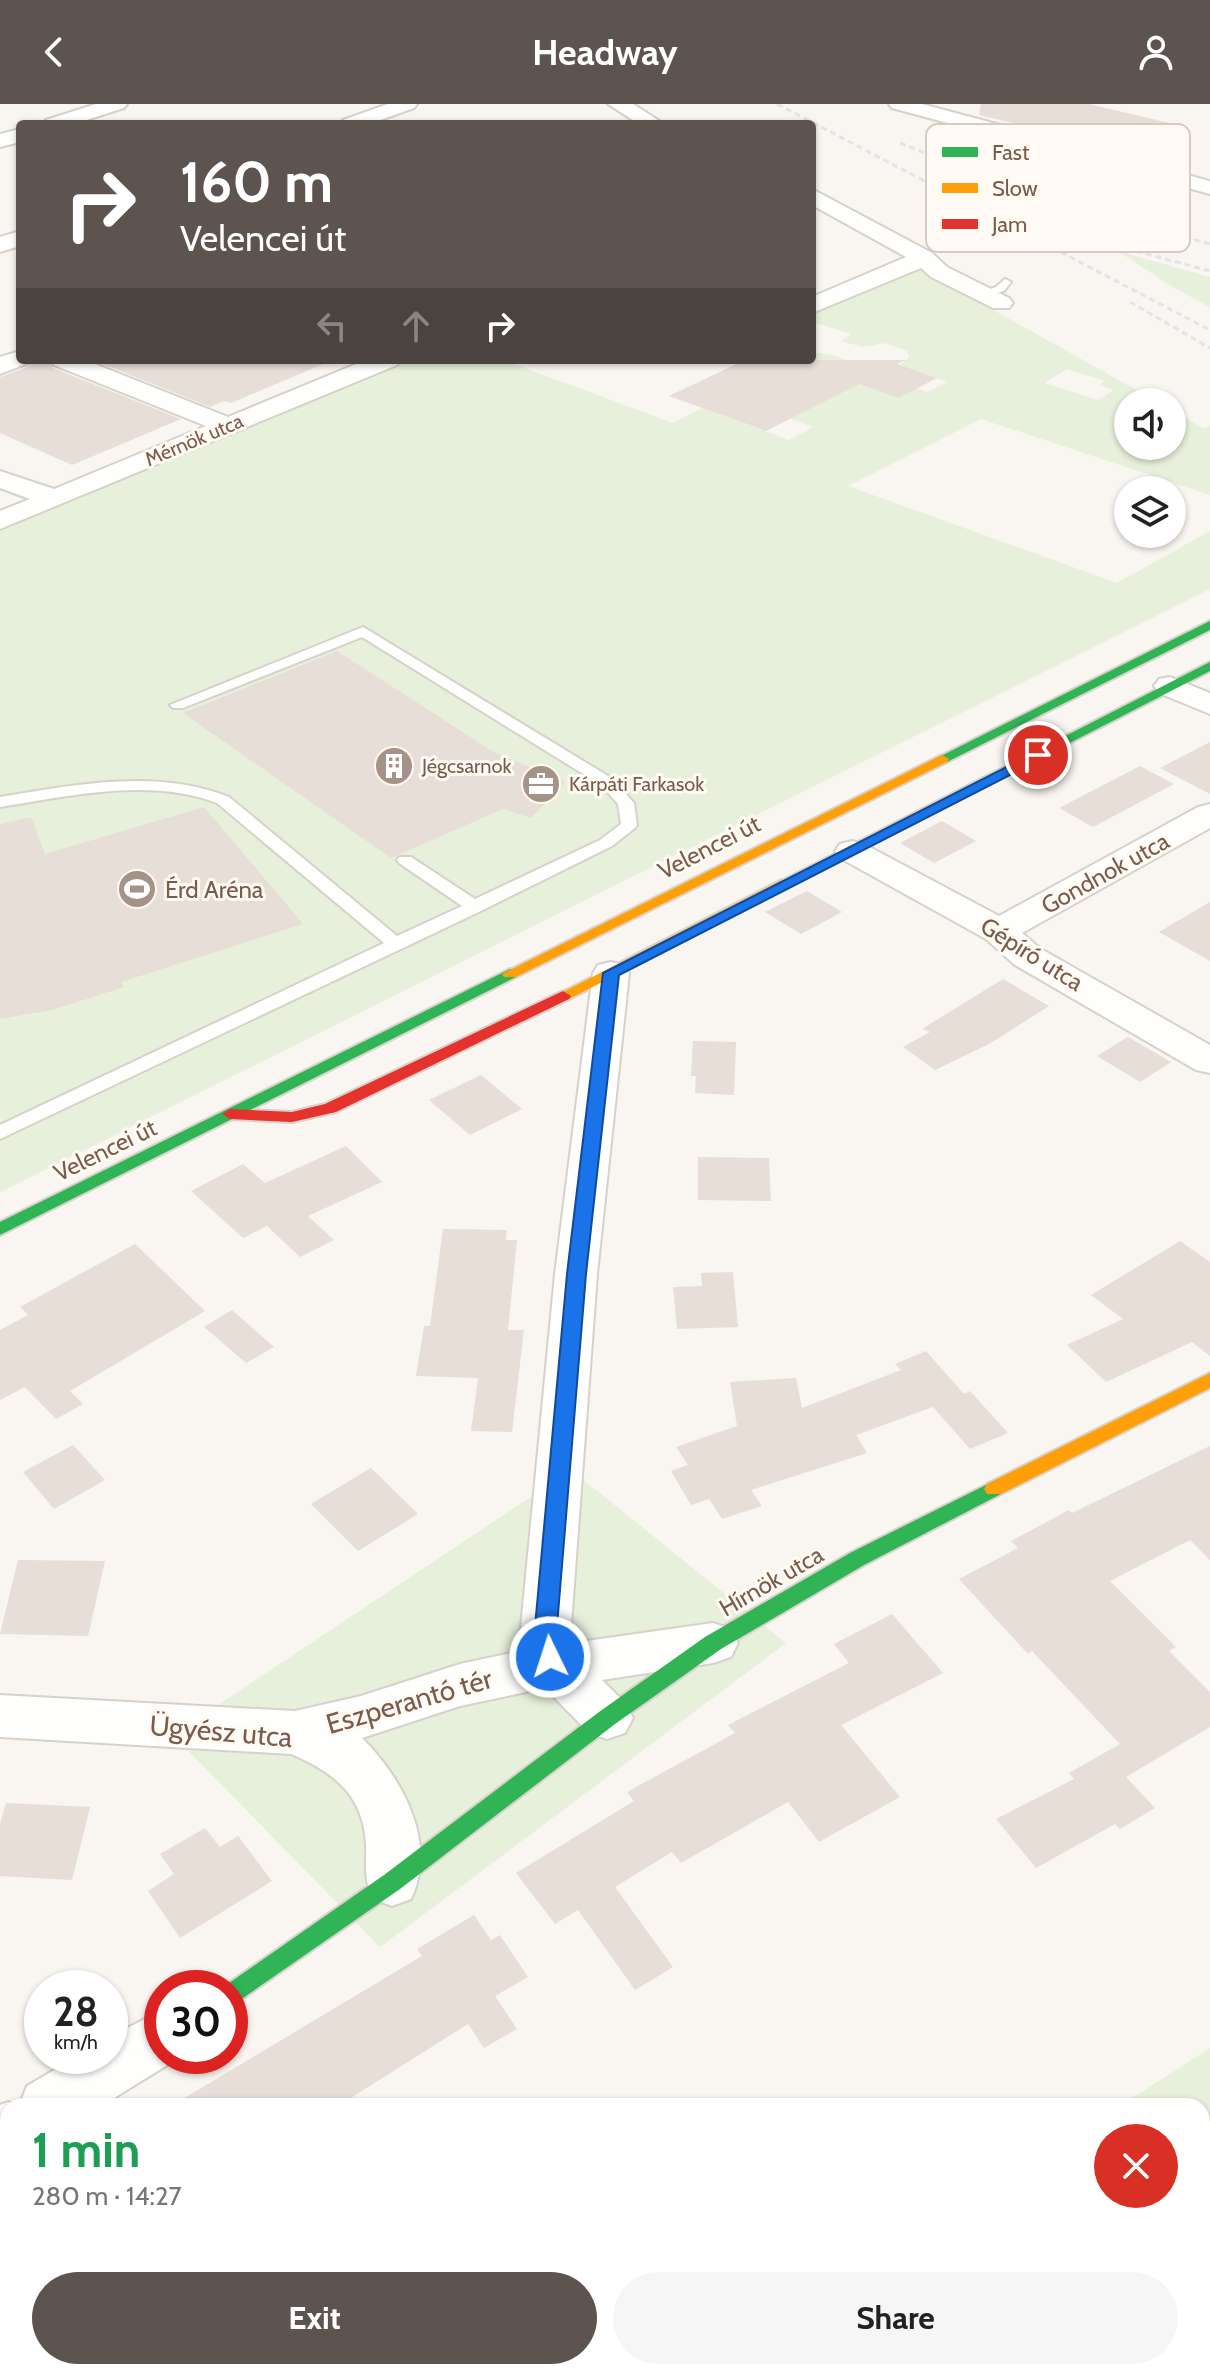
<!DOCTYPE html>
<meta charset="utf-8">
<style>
body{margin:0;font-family:Cabin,sans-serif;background:#f6f6f6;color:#222;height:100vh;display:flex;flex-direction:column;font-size:30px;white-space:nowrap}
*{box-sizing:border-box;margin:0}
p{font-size:26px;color:#767676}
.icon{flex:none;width:44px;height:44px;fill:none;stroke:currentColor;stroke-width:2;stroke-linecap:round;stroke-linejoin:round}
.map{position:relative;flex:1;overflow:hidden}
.details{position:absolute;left:0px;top:1994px;width:1210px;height:282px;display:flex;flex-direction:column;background:#fff;border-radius:24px 24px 0 0;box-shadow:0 2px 6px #0004}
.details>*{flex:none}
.top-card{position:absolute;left:16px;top:16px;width:800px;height:244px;border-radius:8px;box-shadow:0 2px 6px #0004;background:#5d544f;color:#fff;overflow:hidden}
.tools{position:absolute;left:1114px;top:284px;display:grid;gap:16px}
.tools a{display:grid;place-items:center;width:72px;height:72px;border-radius:50%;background:#fff;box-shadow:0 2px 6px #0004;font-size:40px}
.speed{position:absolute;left:24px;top:1866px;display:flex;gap:16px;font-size:40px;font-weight:700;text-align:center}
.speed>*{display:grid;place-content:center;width:104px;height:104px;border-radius:50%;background:#fff;box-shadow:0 2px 6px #0004;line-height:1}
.speed small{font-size:20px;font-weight:400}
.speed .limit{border:12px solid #d22;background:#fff;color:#111}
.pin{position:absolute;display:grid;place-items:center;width:68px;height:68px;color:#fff;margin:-34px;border:4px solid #fff;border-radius:50%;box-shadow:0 2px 8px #0007}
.me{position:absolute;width:88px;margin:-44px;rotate:356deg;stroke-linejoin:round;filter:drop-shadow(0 0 6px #0008)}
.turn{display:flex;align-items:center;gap:28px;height:168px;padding:0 32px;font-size:36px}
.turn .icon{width:104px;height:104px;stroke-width:2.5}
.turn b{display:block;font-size:56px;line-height:68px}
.lanes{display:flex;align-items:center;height:76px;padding:0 32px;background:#0003;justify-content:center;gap:40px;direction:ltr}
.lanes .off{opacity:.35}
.round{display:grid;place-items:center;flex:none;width:84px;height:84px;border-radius:42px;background:#f6f6f6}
.head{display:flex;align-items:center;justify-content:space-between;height:136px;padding:0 32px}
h1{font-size:48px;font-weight:700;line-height:60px;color:#1e9e55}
.button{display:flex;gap:16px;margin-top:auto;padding:16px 32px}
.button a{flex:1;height:92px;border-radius:48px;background:#5d544f;color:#fff;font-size:32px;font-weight:700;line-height:92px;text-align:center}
.button a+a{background:#f6f6f6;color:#222}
header{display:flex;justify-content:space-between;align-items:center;height:104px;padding:0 32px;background:#5d544f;color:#fff;font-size:36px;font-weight:700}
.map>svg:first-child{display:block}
.green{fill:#e7f0db;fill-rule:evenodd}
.building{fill:#e6ded7}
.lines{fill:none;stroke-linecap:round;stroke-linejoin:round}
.lane-casing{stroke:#d7d1cb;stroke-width:4}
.street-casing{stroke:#d7d1cb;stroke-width:4}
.fast-casing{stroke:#d9d2cb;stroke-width:4}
.slow-casing{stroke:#d9d2cb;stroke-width:4}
.jam-casing{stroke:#d9d2cb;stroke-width:4}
.lane{fill:#fefefd;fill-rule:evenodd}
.street{fill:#fefefd;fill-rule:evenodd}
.fast{fill:#30b455;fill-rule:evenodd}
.slow{fill:#ff9f0a;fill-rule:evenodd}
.jam{fill:#e5322d;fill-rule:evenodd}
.rail-far1{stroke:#e6e3e7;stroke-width:3;stroke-dasharray:6 4;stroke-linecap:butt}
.rail{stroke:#e6e3e7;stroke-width:8;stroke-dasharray:16 11;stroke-linecap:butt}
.route{fill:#1a73e8;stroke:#114b97;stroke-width:2}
.labels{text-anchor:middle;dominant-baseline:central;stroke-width:6;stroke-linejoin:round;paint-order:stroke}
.far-street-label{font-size:20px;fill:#7a5c4d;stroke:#fffaf3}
.far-poi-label{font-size:20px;fill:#7a5c4d;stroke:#fffaf3;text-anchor:start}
.street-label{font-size:24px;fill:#7a5c4d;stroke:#fffaf3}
.poi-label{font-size:24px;fill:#7a5c4d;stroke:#fffaf3;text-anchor:start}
.near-street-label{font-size:28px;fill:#7a5c4d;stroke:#fffaf3}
.key{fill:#fffaf3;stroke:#d7cbc1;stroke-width:2}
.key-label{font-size:22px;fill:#7a5c4d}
</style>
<header><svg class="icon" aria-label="back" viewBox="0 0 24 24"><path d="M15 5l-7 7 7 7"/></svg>Headway<svg class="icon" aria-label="person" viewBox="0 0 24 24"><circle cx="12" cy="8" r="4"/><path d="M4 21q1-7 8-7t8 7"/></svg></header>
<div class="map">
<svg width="1210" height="2275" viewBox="0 0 1210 2275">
<rect width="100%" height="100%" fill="#f9f5f0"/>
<g class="green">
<path d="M1118 147 1210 173V203L1174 184Z"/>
<path d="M915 162 1158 298H1128V342H1172V306L1203 324 1210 322V391L981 315 848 382 1117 479 1210 427V485L0 1088V422L402 256H503L673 319 702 304 789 336 813 323 726 292 812 256 813 249C846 247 873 275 898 294L917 284 928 288 947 278 900 261 909 253 907 247 885 239 863 243 841 237 852 230 812 218V207ZM1067 265 1105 277 1099 281 1114 286 1098 296 1044 279Z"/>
<path d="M571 1366 786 1539 380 1843 173 1631Z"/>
<path d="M1210 1944V2062L1202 2067V2002H1120Z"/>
<path d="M707 2268H926L916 2275H696Z"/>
</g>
<g class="building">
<path d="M981 0H1089L1182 22 1139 49 979 11Z"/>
<path d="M34 256H48L53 264 181 315 72 361 0 329V273L30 262Z"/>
<path d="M93 256H333L231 299 224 297 210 303Z"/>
<path d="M745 256H906L897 260 937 274 899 294 859 280 766 327 669 292Z"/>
<path d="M337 547 492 647 565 678 531 714 503 705 391 754 183 609Z"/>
<path d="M1210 638V690L1160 664Z"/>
<path d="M1140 662 1174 680 1093 723 1059 704Z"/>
<path d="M204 703 303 820 121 878 124 883 52 906 0 915V720L31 713 45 750Z"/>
<path d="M942 717 976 737 934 759 900 739Z"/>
<path d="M807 787 842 808 801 830 765 808Z"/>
<path d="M1210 798V857L1159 828Z"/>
<path d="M1003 875 1049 902 989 940 935 966 903 943 930 928 922 925Z"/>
<path d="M1128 933 1171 958 1140 978 1097 952Z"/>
<path d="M693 937 736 938 734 991 695 989 696 972H691Z"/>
<path d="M481 971 522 1005 470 1031 429 996Z"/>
<path d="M346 1042 382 1078 308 1112 334 1136 300 1153 267 1122 243 1134 191 1087 243 1060 265 1079Z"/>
<path d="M698 1053 769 1054 771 1097 698 1096Z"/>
<path d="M443 1125 507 1126 506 1136H517L508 1226H524L512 1328 471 1327 478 1274 416 1272 424 1222H430Z"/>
<path d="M1180 1137 1210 1158V1252L1192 1238 1106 1278 1067 1241 1123 1215 1091 1191Z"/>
<path d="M135 1140 205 1207 70 1287 83 1300 56 1315 25 1283 0 1296V1226L28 1211 20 1203Z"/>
<path d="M733 1168 738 1223 677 1225 673 1183 702 1182 701 1169Z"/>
<path d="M232 1206 274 1243 246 1259 204 1223Z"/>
<path d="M926 1247 964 1290 970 1287 1008 1329 970 1345 933 1303 856 1331 867 1349 751 1386 762 1402 722 1415 709 1395 691 1401 671 1367 688 1361 676 1343 737 1322 730 1278 796 1274 802 1304 901 1266 895 1260Z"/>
<path d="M73 1341 105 1376 54 1405 23 1368Z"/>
<path d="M1210 1342V1456L1190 1436 1110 1477 1176 1543 1169 1547 1210 1588V1623L1126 1673 1155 1704 1120 1725 1115 1720 1036 1764 996 1715 1074 1675 1069 1669 1120 1640 1032 1547 1028 1550 959 1475 1018 1444 1011 1437 1069 1406 1072 1409Z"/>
<path d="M371 1364 418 1410 358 1447 311 1400Z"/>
<path d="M18 1456 105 1457 88 1532 0 1530Z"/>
<path d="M892 1510 943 1569 841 1621 900 1693 819 1738 788 1698 681 1759 672 1748 615 1783 673 1863 635 1886 578 1806 555 1820 516 1769 634 1697 627 1688 735 1629 728 1621 849 1559 834 1540Z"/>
<path d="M6 1699 90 1703 72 1776 0 1772V1720Z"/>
<path d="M205 1724 220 1743 238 1732 272 1777 180 1834 148 1787 174 1770 160 1750Z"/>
<path d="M474 1811 491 1836 500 1831 528 1873 495 1892 517 1925 484 1944 468 1920 338 2002H171L422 1852 417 1845Z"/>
</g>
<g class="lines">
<g class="lane-casing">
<g id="lane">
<path d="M1005 175 1011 178 1004 187 982 193 976 190 996 183Z"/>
<path d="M363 523 613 675 634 699 637 721 635 724 612 742 481 807 0 1035V1021L384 839 217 699C150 673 69 692 0 703V693C74 681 156 664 229 693L397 832 462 802 399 759 397 756 399 753H411L475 795 600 736 621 720 618 700 601 681 362 533 183 604H173L170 601Z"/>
</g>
</g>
<g class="street-casing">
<g id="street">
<path d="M96 0H127L124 4 74 20H43L46 16Z"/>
<path d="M388 0H417L414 4 369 20H340L343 16Z"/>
<path d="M608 0H633L664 20H639Z"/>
<path d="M889 0H922L1210 77V90L892 4Z"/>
<path d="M20 25V38L0 43V30Z"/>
<path d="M812 85 932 149 947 163 1009 194 1013 199 1009 204H993L931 173 921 164 812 209V193L906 153 812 101Z"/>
<path d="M20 127V142L0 148V133Z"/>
<path d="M20 247V256H31L29 259 0 270V253Z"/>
<path d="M51 256H85L228 313 366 256H400L397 261 0 425V407L30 395 0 384V367L54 385 206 322 54 261Z"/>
<path d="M1170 573 1210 589V610L1159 589 1154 582 1159 575Z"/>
<path d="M1210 700V724L1022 829 1041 845 1210 941V969L1196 966 1015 861 986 835 840 754 835 747 840 740 852 737 864 740 999 812 1198 703Z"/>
<path d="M611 858 624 861 629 869 597 1170 570 1534 572 1539 713 1519 731 1525 738 1539 731 1553 713 1559 602 1576 625 1599 633 1614 625 1629 607 1635 589 1629 545 1584 460 1602 362 1634C402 1674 438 1738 411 1795L392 1802 373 1795C363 1773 367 1763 366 1740 363 1690 333 1668 291 1650L0 1633V1591L295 1607 361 1592 460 1560 525 1546 520 1534 555 1170 593 869 598 861Z"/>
<path d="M162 1906V1952H182L101 2002H8V2056L0 2060V2001L8 1998 19 2002 27 1982 78 1952H110V1933Z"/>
</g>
</g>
<g class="fast-casing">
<g id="fast">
<path d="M1210 517V526L947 658 942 659 935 655Z"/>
<path d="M1210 558V567L787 784 782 786 774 781Z"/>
<path d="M510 865 518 870 516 873 0 1131V1118Z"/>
<path d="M994 1377 1001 1380 1004 1385 1001 1390 864 1461 721 1545 615 1620 400 1785 230 1903V1884H222L384 1771 599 1608 705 1533 850 1449Z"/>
</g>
</g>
<g class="slow-casing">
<g id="slow">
<path d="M942 651 949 655 947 658 516 873H504L502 870Z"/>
<path d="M782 776 790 781 787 784 569 895 563 897 555 892Z"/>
<path d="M1210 1269V1284L1001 1390H987L984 1385 987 1380Z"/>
</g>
</g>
<g class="jam-casing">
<path id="jam" d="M563 887 571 892 569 895 336 1008 292 1018 230 1015 222 1010 230 1005 292 1008 325 1000Z"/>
</g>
<use href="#lane" class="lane"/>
<use href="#street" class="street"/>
<use href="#fast" class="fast"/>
<use href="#slow" class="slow"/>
<use href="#jam" class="jam"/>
<g class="rail-far1">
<path d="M777 0 1210 226"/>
<path d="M900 39 1011 84 1210 140"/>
<path d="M998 89 1125 144 1210 167"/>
<path d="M1130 198 1210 244"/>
</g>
<g class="rail">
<path d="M1202 2094 1210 2088"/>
<path d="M956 2275 966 2268"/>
</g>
</g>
<path class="route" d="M1038 647 1045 651 1043 654 619 871 586 1170 556 1534 561 1553 558 1559 550 1562 542 1559 534 1534 567 1170 603 869Z"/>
<defs>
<g id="building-disc" transform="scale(2)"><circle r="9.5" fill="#a69286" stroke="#fffaf3"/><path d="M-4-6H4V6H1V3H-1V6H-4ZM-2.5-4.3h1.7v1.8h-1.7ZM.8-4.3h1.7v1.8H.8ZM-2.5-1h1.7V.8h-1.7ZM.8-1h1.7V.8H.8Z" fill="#fff"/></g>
<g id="office-disc" transform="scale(2)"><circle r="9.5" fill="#a69286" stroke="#fffaf3"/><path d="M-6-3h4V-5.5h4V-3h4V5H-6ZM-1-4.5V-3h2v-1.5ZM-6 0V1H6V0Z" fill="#fff"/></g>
<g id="stadium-disc" transform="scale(2)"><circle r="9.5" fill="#a69286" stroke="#fffaf3"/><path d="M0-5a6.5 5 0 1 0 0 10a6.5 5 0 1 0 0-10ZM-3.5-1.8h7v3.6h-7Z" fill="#fff"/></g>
</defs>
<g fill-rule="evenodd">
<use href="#building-disc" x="394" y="662"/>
<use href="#office-disc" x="541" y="680"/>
<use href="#stadium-disc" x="137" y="785"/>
</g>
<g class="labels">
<g class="far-street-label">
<text transform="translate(194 336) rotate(-23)">Mérnök utca</text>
</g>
<g class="far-poi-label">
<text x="422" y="662">Jégcsarnok</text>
<text x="569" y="680">Kárpáti Farkasok</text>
</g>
<g class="street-label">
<text transform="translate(709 743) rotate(-27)">Velencei út</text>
<text transform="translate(1105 769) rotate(-29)">Gondnok utca</text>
<text transform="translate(1032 850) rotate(32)">Gépíró utca</text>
<text transform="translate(105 1046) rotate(-26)">Velencei út</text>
<text transform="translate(771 1477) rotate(-30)">Hírnök utca</text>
</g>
<g class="poi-label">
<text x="165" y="785">Érd Aréna</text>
</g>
<g class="near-street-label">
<text transform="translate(409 1597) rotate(-16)">Eszperantó tér</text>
<text transform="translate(221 1627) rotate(5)">Ügyész utca</text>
</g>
</g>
<rect x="926" y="20" width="264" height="128" rx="12" class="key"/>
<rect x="942" y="43" width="36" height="10" fill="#30b455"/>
<rect x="942" y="79" width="36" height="10" fill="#ff9f0a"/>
<rect x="942" y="115" width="36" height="10" fill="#e5322d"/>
<g class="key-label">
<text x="992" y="56">Fast</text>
<text x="992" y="92">Slow</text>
<text x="992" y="128">Jam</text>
</g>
</svg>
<div class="tools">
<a><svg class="icon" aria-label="sound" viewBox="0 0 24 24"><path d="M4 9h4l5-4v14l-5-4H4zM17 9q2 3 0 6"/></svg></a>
<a><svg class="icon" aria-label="layers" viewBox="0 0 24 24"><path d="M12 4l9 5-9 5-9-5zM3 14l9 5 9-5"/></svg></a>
</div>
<div class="speed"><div>28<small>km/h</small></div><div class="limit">30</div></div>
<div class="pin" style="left:1038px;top:651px;background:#d93025"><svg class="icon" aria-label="arrive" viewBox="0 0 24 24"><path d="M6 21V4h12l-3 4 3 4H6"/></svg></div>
<svg class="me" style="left:550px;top:1553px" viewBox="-20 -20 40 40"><circle r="17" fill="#1a73e8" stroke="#fff" stroke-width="3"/><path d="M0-11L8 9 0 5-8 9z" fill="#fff"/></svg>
<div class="top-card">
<div class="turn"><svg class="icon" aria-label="right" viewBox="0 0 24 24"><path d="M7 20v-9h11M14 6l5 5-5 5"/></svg><div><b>160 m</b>Velencei út</div></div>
<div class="lanes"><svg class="icon off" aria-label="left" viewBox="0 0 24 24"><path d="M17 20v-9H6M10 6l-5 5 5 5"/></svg><svg class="icon off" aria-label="ahead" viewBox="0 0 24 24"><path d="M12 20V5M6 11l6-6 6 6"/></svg><svg class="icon" aria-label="right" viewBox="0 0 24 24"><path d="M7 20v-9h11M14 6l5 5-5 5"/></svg></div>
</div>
<section class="details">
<div class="head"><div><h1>1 min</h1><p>280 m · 14:27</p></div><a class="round" style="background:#d93025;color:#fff"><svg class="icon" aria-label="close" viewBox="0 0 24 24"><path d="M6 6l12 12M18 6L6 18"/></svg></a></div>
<div class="button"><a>Exit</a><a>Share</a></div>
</section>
</div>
